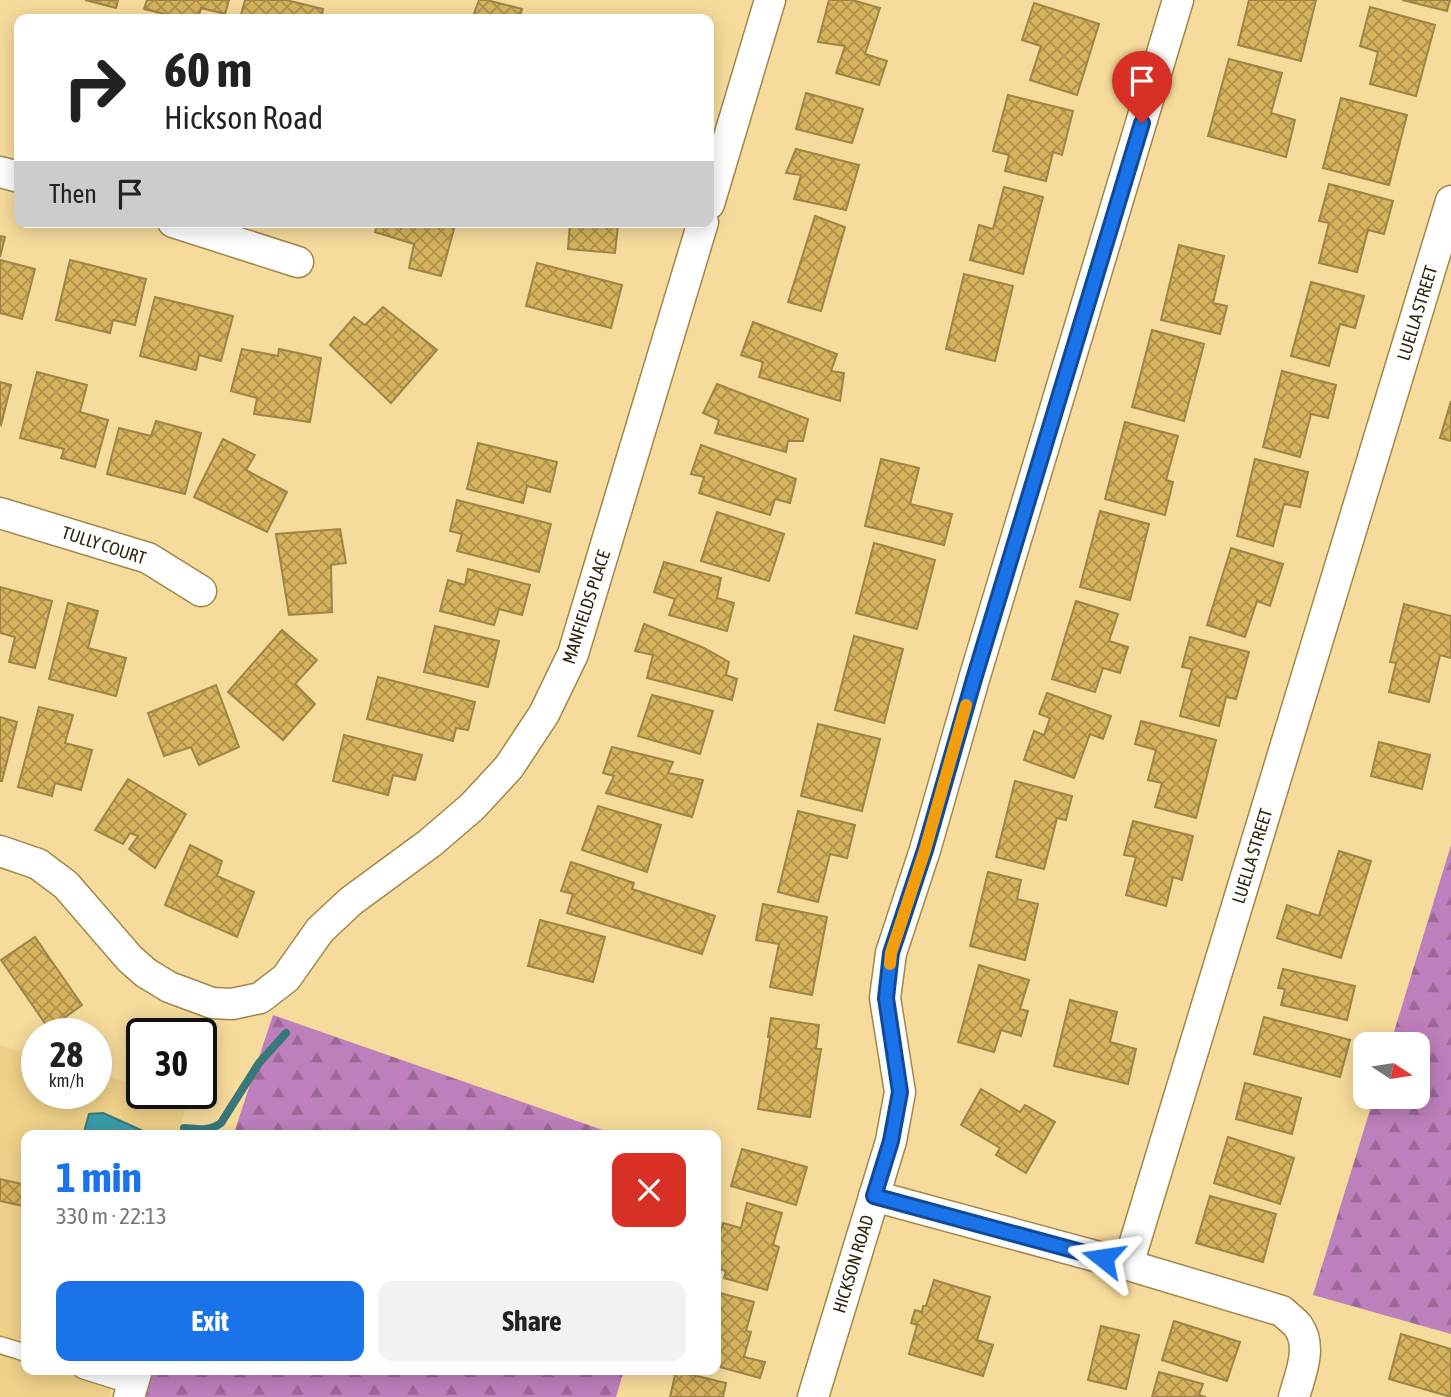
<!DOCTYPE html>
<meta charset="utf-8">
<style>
body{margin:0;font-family:"Asap Condensed",sans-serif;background:#f2f2f2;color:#222;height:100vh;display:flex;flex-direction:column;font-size:26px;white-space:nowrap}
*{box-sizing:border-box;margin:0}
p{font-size:23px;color:#767676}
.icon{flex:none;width:38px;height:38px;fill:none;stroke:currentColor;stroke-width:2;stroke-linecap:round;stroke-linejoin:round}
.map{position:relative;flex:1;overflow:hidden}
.side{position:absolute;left:21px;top:1130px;width:700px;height:245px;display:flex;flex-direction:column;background:#fff;border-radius:14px;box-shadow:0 4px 18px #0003}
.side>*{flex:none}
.top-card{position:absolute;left:14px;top:14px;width:700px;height:214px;border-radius:14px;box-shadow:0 4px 18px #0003;background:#fff;color:#222;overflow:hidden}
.needle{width:46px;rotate:102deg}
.controls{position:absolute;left:1353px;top:1032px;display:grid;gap:14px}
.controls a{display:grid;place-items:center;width:77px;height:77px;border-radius:14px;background:#fff;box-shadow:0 4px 18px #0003;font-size:35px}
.speed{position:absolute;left:21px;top:1018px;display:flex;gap:14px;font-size:35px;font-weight:700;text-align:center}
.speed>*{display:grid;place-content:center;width:91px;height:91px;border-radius:50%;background:#fff;box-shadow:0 4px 18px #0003;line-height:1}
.speed small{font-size:18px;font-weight:400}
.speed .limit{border:4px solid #111;border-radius:10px;background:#fff;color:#111}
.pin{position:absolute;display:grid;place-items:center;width:60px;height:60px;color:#fff;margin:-72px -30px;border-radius:50% 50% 50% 0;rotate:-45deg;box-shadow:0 0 7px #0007}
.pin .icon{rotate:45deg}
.me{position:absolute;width:77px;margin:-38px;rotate:285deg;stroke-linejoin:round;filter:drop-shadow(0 0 5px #0008)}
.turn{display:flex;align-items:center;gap:24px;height:147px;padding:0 35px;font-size:32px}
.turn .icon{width:91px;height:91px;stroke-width:2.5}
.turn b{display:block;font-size:49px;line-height:60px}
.then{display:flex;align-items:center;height:66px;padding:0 35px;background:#0003;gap:14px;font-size:26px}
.round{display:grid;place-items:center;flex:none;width:74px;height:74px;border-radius:14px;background:#f2f2f2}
.summary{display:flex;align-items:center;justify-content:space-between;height:119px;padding:0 35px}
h1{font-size:42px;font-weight:700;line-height:52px;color:#1a73e8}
.action{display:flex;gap:14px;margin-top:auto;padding:14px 35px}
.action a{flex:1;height:80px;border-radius:14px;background:#1a73e8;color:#fff;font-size:28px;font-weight:700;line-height:80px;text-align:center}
.action a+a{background:#f2f2f2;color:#222}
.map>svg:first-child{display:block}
.built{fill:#f0d189}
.forest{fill:url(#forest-firs)}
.water{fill:url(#water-ripples);stroke:#387879;stroke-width:2}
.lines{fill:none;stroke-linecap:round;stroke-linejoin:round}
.stream{stroke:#387879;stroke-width:8}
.building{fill:url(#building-cross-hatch);stroke:#9e8446;stroke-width:2}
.service-casing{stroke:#a18749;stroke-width:19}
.minor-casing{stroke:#a18749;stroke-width:33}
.service{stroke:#fff;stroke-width:16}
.minor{stroke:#fff;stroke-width:30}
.route-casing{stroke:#114b97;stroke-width:18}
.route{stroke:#1a73e8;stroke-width:12}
.slow{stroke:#f59e0b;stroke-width:12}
.labels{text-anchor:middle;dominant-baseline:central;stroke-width:5;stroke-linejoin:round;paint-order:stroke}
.street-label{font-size:18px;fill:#30250b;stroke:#fff}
</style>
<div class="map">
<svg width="1451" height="1397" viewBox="0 0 1451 1397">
<defs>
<pattern id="forest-firs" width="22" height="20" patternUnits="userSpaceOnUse" patternTransform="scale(1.75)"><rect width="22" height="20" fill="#be7fbd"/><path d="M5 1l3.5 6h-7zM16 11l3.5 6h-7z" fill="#9b6898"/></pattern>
<pattern id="water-ripples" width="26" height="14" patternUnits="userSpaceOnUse" patternTransform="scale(1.75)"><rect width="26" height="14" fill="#3b9ca8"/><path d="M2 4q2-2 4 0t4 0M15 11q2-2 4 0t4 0" fill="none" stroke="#327f87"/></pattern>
<pattern id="building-cross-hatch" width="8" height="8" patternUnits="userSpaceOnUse" patternTransform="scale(1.75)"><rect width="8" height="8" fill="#d7b35d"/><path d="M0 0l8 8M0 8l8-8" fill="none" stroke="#af914b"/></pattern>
</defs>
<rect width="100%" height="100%" fill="#f7db9c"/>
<path class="built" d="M0 1045 37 1055V1094H96V1073L142 1086V1094H169L188 1099 178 1136H26V1370H116L109 1397H0Z"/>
<g class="forest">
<path d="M1451 845V1334L1313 1295 1374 1097H1418V1045H1390Z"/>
<path d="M273 1015 620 1136H233Z"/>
<path d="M153 1370H624L616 1397H145Z"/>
</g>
<path class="water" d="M103 1113 143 1131V1136H83L89 1114Z"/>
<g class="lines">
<path class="stream" d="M184 1128C198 1129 209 1132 221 1123L259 1063 286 1033"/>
</g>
<g class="building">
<path d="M85 0H118L116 8Z"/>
<path d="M147 0H229L225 14 201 8 198 19H185L144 9Z"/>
<path d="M245 0H286L323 9 321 19H240Z"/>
<path d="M479 0H487L522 9 519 19H472Z"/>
<path d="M829 0H852L880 8 865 54 887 61 879 85 836 73 845 46 818 42Z"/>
<path d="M1249 0H1316L1301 61 1238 45Z"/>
<path d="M1402 0H1450L1447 11Z"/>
<path d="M1034 3 1099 24 1077 95 1030 80 1041 46 1022 40Z"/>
<path d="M1370 7 1435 25 1416 96 1370 84 1378 52 1360 46Z"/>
<path d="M1229 59 1282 73 1271 113 1295 120 1286 157 1208 136Z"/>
<path d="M806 93 863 109 852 143 796 129Z"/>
<path d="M1008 95 1073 111 1062 155 1053 152 1046 181 1005 171 1009 155 993 151Z"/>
<path d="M1341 98 1407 115 1389 185 1323 168Z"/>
<path d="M796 149 859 165 846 210 794 199 801 175 786 173Z"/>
<path d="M1329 184 1393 201 1384 234 1368 230 1357 272 1319 263 1329 223 1319 221Z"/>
<path d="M1004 187 1043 197 1023 274 970 260 979 225 993 229Z"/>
<path d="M815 216 845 227 821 311 788 302Z"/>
<path d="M378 222H456L441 276 409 268 414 244 375 232Z"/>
<path d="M570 222 618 225 615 253 568 249Z"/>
<path d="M0 236 5 237 0 257Z"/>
<path d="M1179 245 1224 256 1213 303 1227 306 1220 334 1161 320Z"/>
<path d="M0 260 35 269 22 319 0 313Z"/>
<path d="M70 260 146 279 135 325 113 320 110 333 56 320Z"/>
<path d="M537 263 622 285 611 328 526 306Z"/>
<path d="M964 274 1013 286 995 361 946 349Z"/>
<path d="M1311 282 1364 296 1355 328 1340 324 1329 366 1291 356Z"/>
<path d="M155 297 233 316 221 361 199 355 196 370 140 356Z"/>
<path d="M383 307 437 350 391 403 330 345 354 317 365 325Z"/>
<path d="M753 322 837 354 831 371 844 373 840 401 759 377 763 362 741 355Z"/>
<path d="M1152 330 1204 344 1184 421 1132 407Z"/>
<path d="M242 349 278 356 279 349 321 358 310 422 254 414 257 398 231 391Z"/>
<path d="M1282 371 1336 385 1328 418 1311 414 1300 457 1263 447Z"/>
<path d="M37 372 87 385 80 412 108 420 95 467 61 458 64 449 20 438Z"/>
<path d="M0 382 11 385 1 425 0 424Z"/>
<path d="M717 384 808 419 803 441H788L786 452 715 433 719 420 703 413Z"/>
<path d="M1451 401V441L1440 438Z"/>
<path d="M156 421 201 433 185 494 107 474 119 428 151 436Z"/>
<path d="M1125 422 1178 436 1166 480 1173 482 1165 515 1105 499Z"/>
<path d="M223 439 255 455 246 470 287 492 267 532 194 497Z"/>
<path d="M478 443 557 462 550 492 527 486 523 503 467 489Z"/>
<path d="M701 445 796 479 790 503 775 499 770 515 699 493 704 477 691 474Z"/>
<path d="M881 459 919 468 910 504 952 514 944 545 865 526Z"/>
<path d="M1255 459 1308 472 1300 507 1284 504 1273 546 1237 536Z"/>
<path d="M457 500 551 524 539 572 457 551 462 534 450 531Z"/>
<path d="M1100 511 1149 524 1130 600 1080 587Z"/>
<path d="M717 512 784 534 769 581 701 561Z"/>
<path d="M340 529 346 563 331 565 332 612 289 615 276 534Z"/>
<path d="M874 543 935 560 917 629 856 613Z"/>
<path d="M1231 548 1283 564 1270 606 1257 601 1245 637 1207 625Z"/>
<path d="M664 562 721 578 717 598 734 603 727 631 669 615 675 599 654 592Z"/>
<path d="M468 569 530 585 522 615 499 609 494 625 440 611 448 580 465 585Z"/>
<path d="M0 587 52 601 35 668 9 662 15 637 0 633Z"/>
<path d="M1076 601 1118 614 1109 641 1128 647 1120 673 1103 668 1095 692 1052 679Z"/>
<path d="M68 603 98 611 88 648 126 658 116 696 49 679Z"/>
<path d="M1404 604 1451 616V658L1440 655 1429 702 1389 692 1396 663 1390 662Z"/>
<path d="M644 624 702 647 729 662 726 675 737 679 732 700 647 678 653 655 635 651Z"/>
<path d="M435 626 499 641 488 687 424 672Z"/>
<path d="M282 630 317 660 295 684 315 704 283 740 228 692Z"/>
<path d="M854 636 903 649 884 723 835 710Z"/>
<path d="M1190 637 1249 652 1236 699 1226 697 1219 726 1180 716 1192 669 1182 667Z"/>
<path d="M378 677 475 702 468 730 456 728 453 741 367 719Z"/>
<path d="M216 685 239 747 199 765 191 747 164 756 148 713Z"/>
<path d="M1047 693 1111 716 1103 739 1090 734 1074 778 1024 760 1034 731 1044 735 1050 718 1039 714Z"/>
<path d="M652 695 713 711 700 754 638 736Z"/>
<path d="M39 707 73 715 65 743 92 750 81 790 55 783 52 796 18 787Z"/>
<path d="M0 717 17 722 2 781H0Z"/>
<path d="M1141 721 1216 740 1196 818 1155 807 1162 783 1148 780 1156 750 1135 744Z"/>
<path d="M818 724 880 739 862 811 801 796Z"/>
<path d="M344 735 422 755 415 780 393 775 388 795 333 781Z"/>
<path d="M1379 742 1430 755 1422 789 1371 776Z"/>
<path d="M612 747 673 762 668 773 703 780 692 817 606 793 614 776 603 773Z"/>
<path d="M128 779 186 814 155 868 129 849 138 836 130 833 123 844 95 830Z"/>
<path d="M1015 781 1072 796 1066 820 1057 818 1044 869 996 857Z"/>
<path d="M598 806 661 825 647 872 582 850Z"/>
<path d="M798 811 855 825 847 858 830 854 818 902 778 892Z"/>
<path d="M1133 821 1193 836 1182 880 1173 877 1166 906 1126 895 1136 857 1124 855Z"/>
<path d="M190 845 222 861 217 876 254 892 237 937 165 905Z"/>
<path d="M1339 851 1371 861 1341 958 1277 938 1287 905 1319 916Z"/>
<path d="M571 862 634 883 632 889 715 916 702 954 567 913 573 894 561 891Z"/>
<path d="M988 872 1021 880 1017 899 1038 904 1025 960 970 946Z"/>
<path d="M763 904 827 917 812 995 770 987 779 944 756 940Z"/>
<path d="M540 920 605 937 593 982 528 966Z"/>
<path d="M35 937 82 1005 49 1029 1 960Z"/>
<path d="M979 965 1029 980 1020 1009 1028 1011 1021 1036 1001 1030 994 1052 958 1042Z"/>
<path d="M1283 969 1355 986 1347 1020 1281 1005 1285 989 1278 988Z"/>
<path d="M1070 1000 1117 1012 1110 1042 1136 1049 1128 1084 1054 1066Z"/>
<path d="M1264 1017 1350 1040 1340 1077 1254 1054Z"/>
<path d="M771 1018 819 1025 816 1049H821L810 1117 758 1109 770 1037H768Z"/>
<path d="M1245 1083 1301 1098 1292 1134 1236 1119Z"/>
<path d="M981 1089 1020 1112 1025 1105 1055 1122 1026 1173 996 1155 1000 1148 961 1125Z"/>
<path d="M1228 1137 1294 1158 1280 1204 1214 1183Z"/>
<path d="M742 1149 807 1167 796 1205 731 1186Z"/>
<path d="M0 1179 26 1185 23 1206 0 1201Z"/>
<path d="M1210 1196 1276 1214 1263 1262 1196 1243Z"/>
<path d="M747 1203 782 1213 773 1245 779 1247 767 1290 724 1278 726 1271 716 1268V1247L723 1223 741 1228Z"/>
<path d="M934 1280 990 1297 977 1340 993 1345 983 1376 909 1354 917 1325 911 1323 915 1310 922 1312 923 1306H926Z"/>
<path d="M716 1292 754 1302 746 1331 751 1332 744 1357 765 1362 760 1378 716 1366Z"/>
<path d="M1174 1321 1240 1342 1227 1381 1162 1360Z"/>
<path d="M1101 1326 1139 1335 1126 1389 1088 1380Z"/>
<path d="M1401 1334 1451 1349V1397L1389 1379Z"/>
<path d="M676 1371 726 1383 723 1397H670Z"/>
<path d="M1159 1372 1203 1384 1199 1395 1206 1397H1152Z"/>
</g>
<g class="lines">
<g class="service-casing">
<g id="service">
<path d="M0 1345 26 1353"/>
<path d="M82 1370 133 1386"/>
</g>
</g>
<g class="minor-casing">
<g id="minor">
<path d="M0 172 19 177"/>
<path d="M709 204 770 0"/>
<path d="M173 222 298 262"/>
<path d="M0 513 148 558 201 591"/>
<path d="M0 851 38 864 66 885 130 959 146 973 169 987 212 1003 232 1004 260 998 286 978 320 930 351 901 430 843 472 807 509 767 544 714 573 654 703 222"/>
<path d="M874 1196 1128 1265 1282 1311C1287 1316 1294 1321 1298 1326 1313 1347 1300 1375 1294 1397"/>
<path d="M1128 1265 1451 201"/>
<path d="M129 1397 137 1370"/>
<path d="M813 1397 891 1141 900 1092 885 998 891 953 925 850 974 679 1178 0"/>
</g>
</g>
<use href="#service" class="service"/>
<use href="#minor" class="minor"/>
</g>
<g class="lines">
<g class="route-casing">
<path id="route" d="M1103 1258 874 1196 891 1141 900 1092 886 998 891 953 925 850 974 679 1142 123"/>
</g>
<use href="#route" class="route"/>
<path class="slow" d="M890 964 891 953 925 850 966 705"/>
</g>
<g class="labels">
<g class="street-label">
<text transform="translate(1417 313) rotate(-73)">LUELLA STREET</text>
<text transform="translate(104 545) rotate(18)">TULLY COURT</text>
<text transform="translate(586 607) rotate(-72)">MANFIELDS PLACE</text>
<text transform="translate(1252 856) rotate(-73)">LUELLA STREET</text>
<text transform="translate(853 1264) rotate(-73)">HICKSON ROAD</text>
</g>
</g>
</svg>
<div class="controls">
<a><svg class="needle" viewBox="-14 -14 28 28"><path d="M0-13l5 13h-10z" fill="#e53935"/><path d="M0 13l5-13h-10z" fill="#767676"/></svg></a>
</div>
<div class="speed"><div>28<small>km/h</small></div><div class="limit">30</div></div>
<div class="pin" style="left:1142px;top:123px;background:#d93025"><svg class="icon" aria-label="arrive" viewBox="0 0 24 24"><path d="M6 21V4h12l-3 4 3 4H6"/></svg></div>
<svg class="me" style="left:1103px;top:1258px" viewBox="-20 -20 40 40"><path d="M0-17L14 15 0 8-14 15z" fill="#1a73e8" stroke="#fff" stroke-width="4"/></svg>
<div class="top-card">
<div class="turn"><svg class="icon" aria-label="right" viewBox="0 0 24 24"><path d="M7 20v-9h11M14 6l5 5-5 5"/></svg><div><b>60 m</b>Hickson Road</div></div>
<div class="then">Then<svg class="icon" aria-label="arrive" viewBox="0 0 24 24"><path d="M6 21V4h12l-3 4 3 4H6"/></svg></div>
</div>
<section class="side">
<div class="summary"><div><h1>1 min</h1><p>330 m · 22:13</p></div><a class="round" style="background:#d93025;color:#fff"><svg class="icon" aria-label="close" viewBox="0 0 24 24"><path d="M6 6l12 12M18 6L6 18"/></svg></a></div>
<div class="action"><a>Exit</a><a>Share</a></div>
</section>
</div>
